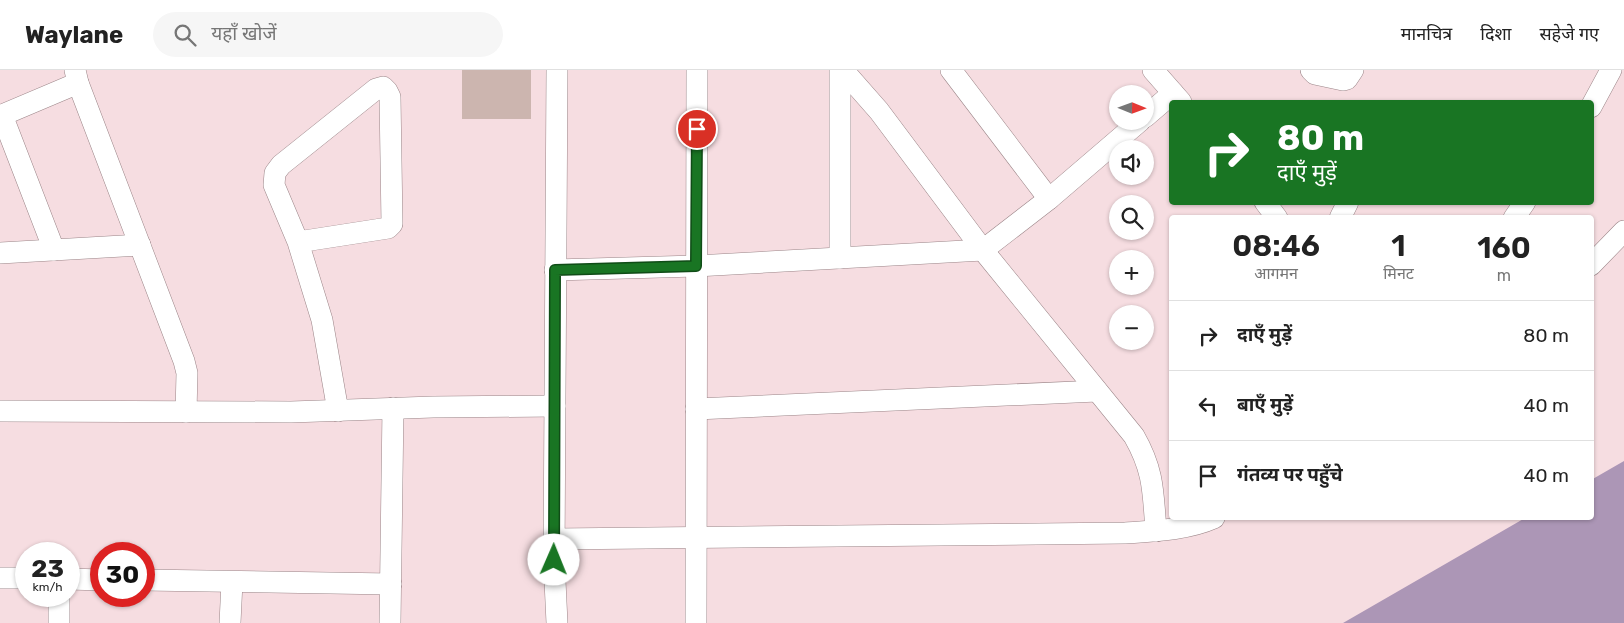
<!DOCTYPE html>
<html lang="hi">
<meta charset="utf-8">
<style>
body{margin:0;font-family:Rubik,"Noto Sans Devanagari",sans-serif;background:#f6f6f6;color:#222;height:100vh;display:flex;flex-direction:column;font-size:19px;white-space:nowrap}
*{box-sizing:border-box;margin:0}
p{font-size:16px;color:#767676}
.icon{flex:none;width:28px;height:28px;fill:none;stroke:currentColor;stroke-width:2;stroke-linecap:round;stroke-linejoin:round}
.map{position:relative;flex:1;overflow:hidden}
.side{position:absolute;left:1169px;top:145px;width:425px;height:305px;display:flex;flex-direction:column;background:#fff;border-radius:5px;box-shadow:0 1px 4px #0004}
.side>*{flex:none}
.guide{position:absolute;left:1169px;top:30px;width:425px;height:105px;border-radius:5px;box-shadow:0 1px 4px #0004;background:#197523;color:#fff;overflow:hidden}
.needle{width:32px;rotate:91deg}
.fabs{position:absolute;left:1109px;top:15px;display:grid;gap:10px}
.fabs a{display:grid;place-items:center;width:45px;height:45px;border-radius:50%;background:#fff;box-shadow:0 1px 4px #0004;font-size:25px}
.speed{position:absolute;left:15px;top:472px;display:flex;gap:10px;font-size:25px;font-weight:700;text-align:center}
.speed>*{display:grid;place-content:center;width:65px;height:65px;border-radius:50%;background:#fff;box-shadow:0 1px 4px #0004;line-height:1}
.speed small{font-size:12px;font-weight:400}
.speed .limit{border:8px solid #d22;background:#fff;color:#111}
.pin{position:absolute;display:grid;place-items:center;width:42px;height:42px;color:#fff;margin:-21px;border:2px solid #fff;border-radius:50%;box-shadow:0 1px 5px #0007}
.me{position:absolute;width:55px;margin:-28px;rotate:1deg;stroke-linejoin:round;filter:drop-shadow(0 0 4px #0008)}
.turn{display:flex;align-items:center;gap:18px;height:105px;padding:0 25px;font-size:22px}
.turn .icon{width:65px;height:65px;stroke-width:2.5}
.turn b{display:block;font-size:35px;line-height:42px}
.eta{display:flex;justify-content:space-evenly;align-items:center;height:85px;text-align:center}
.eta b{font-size:30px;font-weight:600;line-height:35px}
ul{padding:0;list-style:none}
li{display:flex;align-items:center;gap:15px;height:70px;padding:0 25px;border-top:1px solid #e0e0e0}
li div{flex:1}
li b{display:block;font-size:19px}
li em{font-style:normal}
header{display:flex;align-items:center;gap:30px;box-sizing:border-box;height:70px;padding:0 25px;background:#fff;border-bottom:1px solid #e0e0e0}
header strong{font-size:24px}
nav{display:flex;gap:28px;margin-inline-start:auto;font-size:18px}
.search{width:350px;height:45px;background:#f6f6f6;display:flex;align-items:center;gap:12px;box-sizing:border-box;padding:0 18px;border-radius:28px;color:#767676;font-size:19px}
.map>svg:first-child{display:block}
.water{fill:#ac96b6}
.building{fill:#ccb5af}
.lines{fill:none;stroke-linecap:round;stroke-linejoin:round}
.street-casing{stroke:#9b8588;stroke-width:22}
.street{stroke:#fff;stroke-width:21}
.route-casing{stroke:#104c17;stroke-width:12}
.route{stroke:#197523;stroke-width:9}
</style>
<header>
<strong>Waylane</strong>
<div class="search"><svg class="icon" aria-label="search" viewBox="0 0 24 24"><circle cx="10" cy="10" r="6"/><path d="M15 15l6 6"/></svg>यहाँ खोजें</div>
<nav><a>मानचित्र</a><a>दिशा</a><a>सहेजे गए</a></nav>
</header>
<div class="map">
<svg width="1624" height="553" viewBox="0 0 1624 553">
<rect width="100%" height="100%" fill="#f6dde1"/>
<path class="water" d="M1624 391V553H1343L1525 448H1591V410Z"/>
<rect class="building" x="462" y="0" width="69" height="49"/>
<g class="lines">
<g class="street-casing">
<g id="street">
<path d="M75 0 78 13 184 291 187 303 186 342"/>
<path d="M843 0 879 41 986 184 1134 366C1154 401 1153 422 1156 461"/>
<path d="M951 0 1049 129"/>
<path d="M1153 0 1181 32"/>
<path d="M1311 0 1315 4 1343 10 1347 9 1353 0"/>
<path d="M1591 37 1611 0"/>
<path d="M2 45 54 180"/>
<path d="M0 46 78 13"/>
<path d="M1145 47 1173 23"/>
<path d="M1265 132 1277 148"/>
<path d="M1340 148 1348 132"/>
<path d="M1514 148 1525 132"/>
<path d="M298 172 388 158 392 154 390 27 387 21 383 17 376 19 281 95 275 103 274 115 298 172 322 250 338 341"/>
<path d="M0 183 140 175"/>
<path d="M840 188V0"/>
<path d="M1591 195 1624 161"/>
<path d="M555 200 696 196 983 180 1049 129 1140 51"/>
<path d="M696 339 1097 321"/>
<path d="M0 341 291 342 433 337 555 336"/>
<path d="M555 469 1125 463C1154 461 1187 460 1214 448"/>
<path d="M0 508H26"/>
<path d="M69 509 101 510"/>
<path d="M144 510 391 514"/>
<path d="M59 553V526"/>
<path d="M230 553 232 512"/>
<path d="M390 553 393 338"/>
<path d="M557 553 554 490 557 0"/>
<path d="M696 553 697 0"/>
</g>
</g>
<use href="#street" class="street"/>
</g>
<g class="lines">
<g class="route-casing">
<path id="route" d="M554 490 555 200 696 196 697 59"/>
</g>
<use href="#route" class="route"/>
</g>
</svg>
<div class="fabs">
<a><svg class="needle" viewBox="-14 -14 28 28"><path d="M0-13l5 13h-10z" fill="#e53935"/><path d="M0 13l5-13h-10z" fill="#767676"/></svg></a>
<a><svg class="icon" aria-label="sound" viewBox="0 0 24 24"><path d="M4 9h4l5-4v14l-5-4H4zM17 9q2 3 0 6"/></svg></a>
<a><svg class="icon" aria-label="search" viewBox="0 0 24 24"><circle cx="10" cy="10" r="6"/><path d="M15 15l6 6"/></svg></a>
<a>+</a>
<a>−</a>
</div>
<div class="speed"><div>23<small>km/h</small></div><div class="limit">30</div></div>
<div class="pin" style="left:697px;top:59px;background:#d93025"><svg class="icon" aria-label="arrive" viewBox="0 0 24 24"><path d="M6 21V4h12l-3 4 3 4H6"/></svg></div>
<svg class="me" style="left:554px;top:490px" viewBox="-20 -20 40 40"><circle r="19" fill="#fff"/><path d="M0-13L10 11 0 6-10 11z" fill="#197523"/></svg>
<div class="guide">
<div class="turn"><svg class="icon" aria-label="right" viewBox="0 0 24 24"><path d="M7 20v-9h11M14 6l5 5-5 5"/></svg><div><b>80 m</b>दाएँ मुड़ें</div></div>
</div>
<section class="side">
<div class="eta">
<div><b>08:46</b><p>आगमन</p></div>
<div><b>1</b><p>मिनट</p></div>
<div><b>160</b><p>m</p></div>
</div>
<ul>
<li><svg class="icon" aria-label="right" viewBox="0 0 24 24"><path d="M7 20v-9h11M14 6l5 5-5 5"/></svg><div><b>दाएँ मुड़ें</b></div><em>80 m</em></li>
<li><svg class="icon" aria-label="left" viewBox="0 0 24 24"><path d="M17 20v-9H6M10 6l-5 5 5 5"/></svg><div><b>बाएँ मुड़ें</b></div><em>40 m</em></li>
<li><svg class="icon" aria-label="arrive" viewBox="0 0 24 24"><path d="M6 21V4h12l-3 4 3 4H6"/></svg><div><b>गंतव्य पर पहुँचे</b></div><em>40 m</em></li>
</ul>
</section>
</div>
